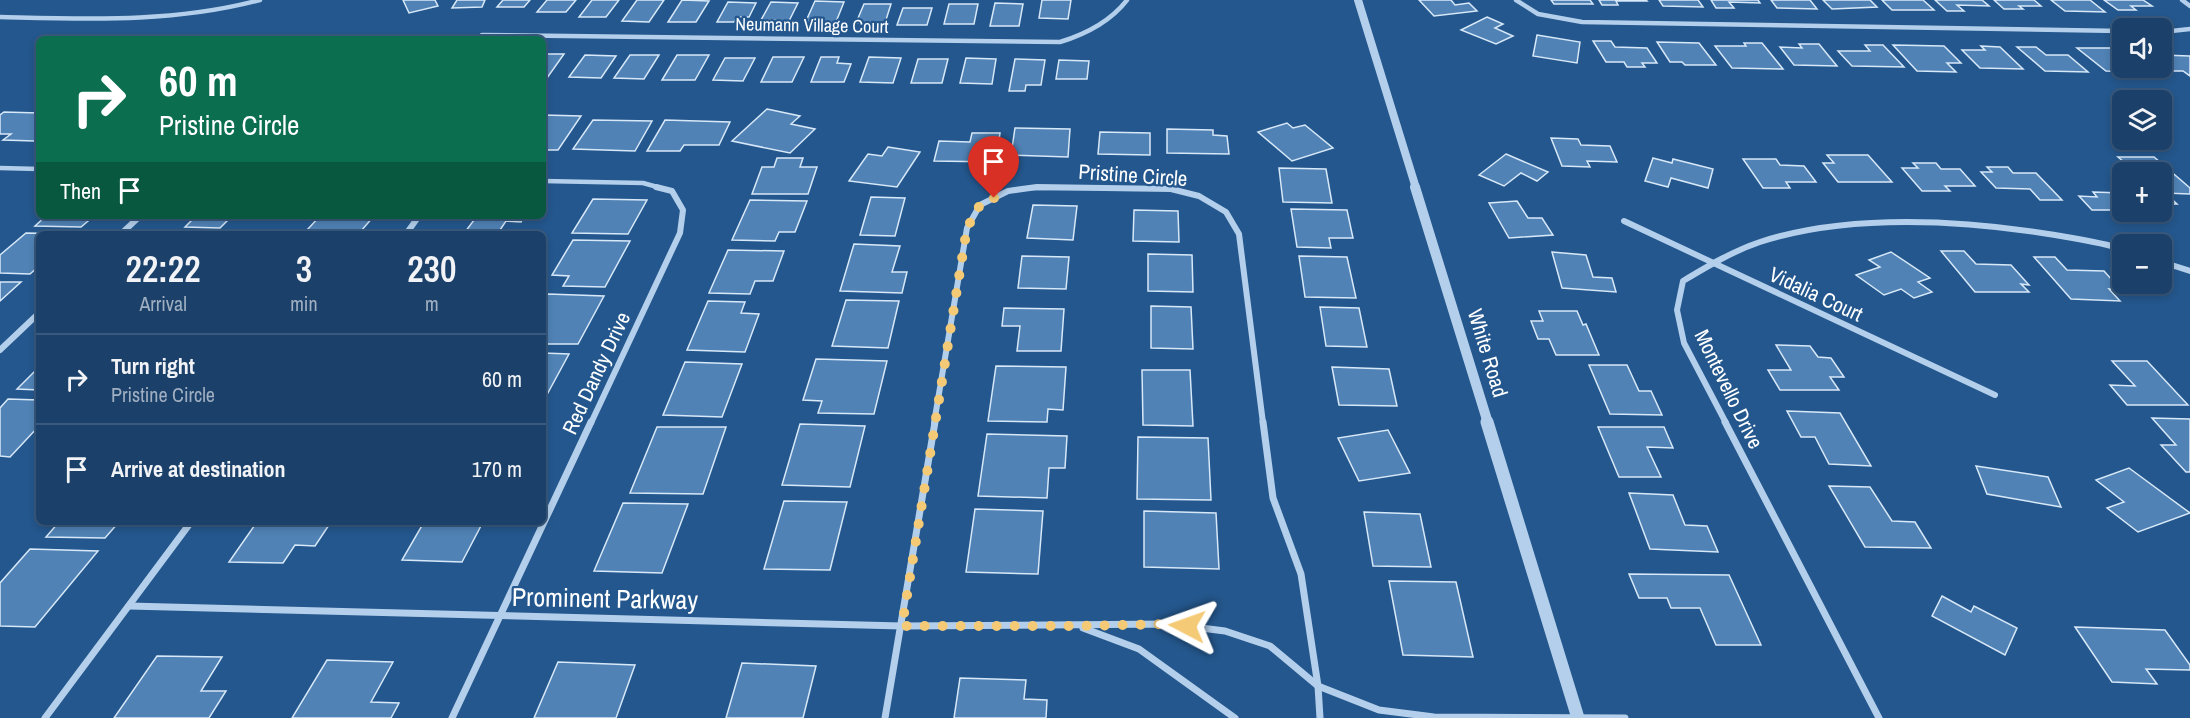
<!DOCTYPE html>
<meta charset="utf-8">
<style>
body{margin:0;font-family:"Archivo Narrow",sans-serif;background:#284c72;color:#f1f3f6;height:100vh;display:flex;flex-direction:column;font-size:22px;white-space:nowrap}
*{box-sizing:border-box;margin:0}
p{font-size:20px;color:#a0afc1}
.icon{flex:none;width:33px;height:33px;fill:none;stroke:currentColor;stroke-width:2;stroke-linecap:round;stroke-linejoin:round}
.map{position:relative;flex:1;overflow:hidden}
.panel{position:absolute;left:36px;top:231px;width:510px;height:294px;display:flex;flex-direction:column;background:#1b416a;border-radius:9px;box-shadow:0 3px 9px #0003,0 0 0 2px #395a7e}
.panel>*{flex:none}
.top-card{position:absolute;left:36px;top:36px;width:510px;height:183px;border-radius:9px;box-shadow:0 3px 9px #0003,0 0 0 2px #395a7e;background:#0b6e4f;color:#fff;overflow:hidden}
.fabs{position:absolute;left:2112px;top:18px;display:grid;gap:12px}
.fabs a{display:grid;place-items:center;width:60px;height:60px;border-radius:9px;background:#1b416a;box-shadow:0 3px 9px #0003,0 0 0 2px #395a7e;font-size:30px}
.pin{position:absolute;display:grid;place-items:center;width:51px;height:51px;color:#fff;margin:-62px -26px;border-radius:50% 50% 50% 0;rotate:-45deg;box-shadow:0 0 6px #0007}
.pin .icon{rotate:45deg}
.me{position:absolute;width:66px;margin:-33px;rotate:274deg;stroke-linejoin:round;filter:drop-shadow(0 0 4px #0008)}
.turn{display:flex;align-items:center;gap:21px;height:126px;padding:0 24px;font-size:27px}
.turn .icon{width:78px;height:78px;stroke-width:2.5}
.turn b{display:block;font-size:42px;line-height:51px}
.then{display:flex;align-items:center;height:57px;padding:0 24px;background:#0003;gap:12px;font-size:22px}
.eta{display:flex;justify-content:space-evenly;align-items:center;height:102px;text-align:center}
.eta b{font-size:36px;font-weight:600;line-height:42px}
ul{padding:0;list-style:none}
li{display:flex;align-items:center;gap:18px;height:90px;padding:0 24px;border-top:2px solid #395a7e}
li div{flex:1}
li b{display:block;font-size:22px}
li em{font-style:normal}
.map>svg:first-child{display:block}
.building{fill:#5082b5;stroke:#d7e8f8;stroke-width:1.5}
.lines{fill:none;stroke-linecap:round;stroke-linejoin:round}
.minor-far2{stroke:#b3cfeb;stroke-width:4.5}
.minor-far1{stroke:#b3cfeb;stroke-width:6}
.minor{stroke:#b3cfeb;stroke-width:7}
.tertiary-far2{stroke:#b3cfeb;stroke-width:8}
.tertiary-far1{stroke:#b3cfeb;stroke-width:10}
.tertiary{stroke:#b3cfeb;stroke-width:13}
.route{stroke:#f5ca76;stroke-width:10;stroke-dasharray:0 18}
.labels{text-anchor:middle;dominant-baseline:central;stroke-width:4.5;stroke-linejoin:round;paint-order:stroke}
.far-street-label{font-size:18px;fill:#fff;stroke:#24578d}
.street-label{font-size:21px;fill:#fff;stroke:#24578d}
.near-street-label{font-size:26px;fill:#fff;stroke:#24578d}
</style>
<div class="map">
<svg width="2190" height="718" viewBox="0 0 2190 718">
<rect width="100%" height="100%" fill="#24578d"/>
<g class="building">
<path d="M403 0H435L438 6 409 13Z"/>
<path d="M457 0H485L482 7 452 8Z"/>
<path d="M503 0H530L524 7H497Z"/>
<path d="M547 0H576L566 12H537Z"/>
<path d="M592 0H619L606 17H579Z"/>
<path d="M637 0H664L649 22 622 21Z"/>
<path d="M682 0 709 1 696 22H668Z"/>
<path d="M1042 0H1071L1068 19 1039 18Z"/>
<path d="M1419 0H1451L1455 5 1469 3 1477 11 1434 16Z"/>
<path d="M1551 0H1590L1593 4H1554Z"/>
<path d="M1599 0H1646L1647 1H1616L1618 5H1602Z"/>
<path d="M1659 0H1698L1703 7 1663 6Z"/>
<path d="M1711 0H1758L1760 3 1729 2 1734 8H1716Z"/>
<path d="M1771 0H1810L1817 9 1777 8Z"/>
<path d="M1823 0H1870L1877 7 1832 9Z"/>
<path d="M1882 0H1923L1934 10H1892Z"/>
<path d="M1935 0H1982L1989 6 1957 5 1964 11H1947Z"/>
<path d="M1994 0H2034L2041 6H2019L2023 9H2004Z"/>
<path d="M2051 0H2090L2105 12 2065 11Z"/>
<path d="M2104 0H2143L2152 6H2131L2136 10H2118Z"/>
<path d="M815 1 844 2 836 22 806 21Z"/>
<path d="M728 2 756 3 749 17H737L734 22H717Z"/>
<path d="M771 2 798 3 789 21 761 20Z"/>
<path d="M995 3 1023 4 1019 26H990Z"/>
<path d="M864 4H891L885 23H856Z"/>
<path d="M949 4H978L974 24H944Z"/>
<path d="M903 8H932L927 25H897Z"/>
<path d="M1487 17 1503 24 1495 28 1513 36 1496 44 1461 30Z"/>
<path d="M1537 35 1580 42 1577 63 1533 56Z"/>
<path d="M1593 41H1611L1615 47 1647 48 1657 63H1642L1645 67H1627L1624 62H1606Z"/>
<path d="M1657 42 1699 43 1716 65H1685L1682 62H1670Z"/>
<path d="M1744 43H1762L1783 69 1732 68 1715 46H1746Z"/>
<path d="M1799 44H1819L1837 66 1794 65 1780 47 1802 48Z"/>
<path d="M1865 45H1883L1904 67 1852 66 1838 51H1870Z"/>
<path d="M1893 45 1944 46 1961 63H1947L1956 72 1917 71Z"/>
<path d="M1981 46 2000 47 2023 69 1980 68 1962 50H1985Z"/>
<path d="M2017 47H2036L2046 55H2068L2088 72 2045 71Z"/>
<path d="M2077 48H2121L2122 68H2145L2151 72 2106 71Z"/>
<path d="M543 54H564L547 78H543Z"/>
<path d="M585 55 616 56 601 78 569 77Z"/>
<path d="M630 55H659L644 79 614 78Z"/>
<path d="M677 55H709L695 80H662Z"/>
<path d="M2162 55 2190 56V76L2183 71H2164L2159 68H2162Z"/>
<path d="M773 57H804L792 82H761Z"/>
<path d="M821 57H839L837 63 851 64 844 82H811Z"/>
<path d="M869 57 901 58 893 83 860 82Z"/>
<path d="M725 58H755L743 81 713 80Z"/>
<path d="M966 58 996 59 992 84 960 83Z"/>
<path d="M918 59H948L942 83H911Z"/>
<path d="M1015 59 1045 60 1041 85H1026L1025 91H1009Z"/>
<path d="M1059 60 1089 61 1087 79H1056Z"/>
<path d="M767 109 800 116 791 124 815 129 790 153 732 141Z"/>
<path d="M4 112 39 113V137L35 141 3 140 11 134H0V115Z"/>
<path d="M543 115 581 116 558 150H543Z"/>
<path d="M593 120 652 121 635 151 573 149Z"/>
<path d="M665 120 730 122 719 145H684L680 151H647Z"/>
<path d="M1287 123 1293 128 1305 125 1333 148 1292 161 1258 132Z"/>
<path d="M1015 128 1070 129 1068 157 1011 155Z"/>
<path d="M1167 129 1213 130V135L1227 136 1229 154 1167 153Z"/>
<path d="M1100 132 1150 133V155L1098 154Z"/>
<path d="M972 133H1000L996 162 934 161 939 141 970 142Z"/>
<path d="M1551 138 1578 139 1581 145 1610 146 1617 162 1587 161 1590 167 1562 166Z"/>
<path d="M888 147 920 152 897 187 849 181 868 154 882 156Z"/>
<path d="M1506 154 1548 172 1537 181 1521 173 1504 186 1479 175Z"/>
<path d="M1827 155H1868L1892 182H1838L1823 163H1834Z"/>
<path d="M2118 157H2154L2190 188V194L2165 193 2177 204H2162V172H2136Z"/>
<path d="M777 158H803L800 167H817L808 194H752L762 167H774Z"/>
<path d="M1653 158 1672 163 1673 159 1713 169 1708 188 1671 178 1668 187 1645 181Z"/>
<path d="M1743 159H1776L1780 165 1804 166 1816 182H1786L1790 188H1763Z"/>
<path d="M1913 163H1936L1941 169H1960L1975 186H1945L1950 191H1922L1902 168H1918Z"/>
<path d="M1987 167H2008L2013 173H2036L2062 200H2040L2030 189 1996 188 1981 172H1992Z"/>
<path d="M1279 168 1326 169 1332 203 1283 202Z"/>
<path d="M2093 192 2122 193V210H2092L2079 196 2097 197Z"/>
<path d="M871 197 905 198 895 236 860 235Z"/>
<path d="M593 199 647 200 628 234 572 233Z"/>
<path d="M750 200 807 201 795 232H779L775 241 732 240Z"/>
<path d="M1517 201 1528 218H1542L1553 235 1509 238 1489 203Z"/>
<path d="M1033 205 1077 206 1073 240 1027 238Z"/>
<path d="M1291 209 1347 210 1353 238H1329L1331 248 1297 247Z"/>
<path d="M1134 210 1178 211 1179 242 1133 241Z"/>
<path d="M46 216H94L81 227 35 226Z"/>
<path d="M196 216H245L242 219H229L220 228 185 227Z"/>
<path d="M320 216H374L361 231 307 230Z"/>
<path d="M477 216H524L521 222 506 221 498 233 465 232Z"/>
<path d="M26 233 75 234H39V266L30 274 0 273V255Z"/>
<path d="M573 240 630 241 605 287 563 286 569 276 552 275Z"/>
<path d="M854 244 900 246 892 272H907L902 293 840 291Z"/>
<path d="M728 250 784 251 773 281H755L750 294 709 293Z"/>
<path d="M1941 251H1964L1976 264 2011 265 2029 285 2021 284 2029 292H1975Z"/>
<path d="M1552 252 1586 255 1593 277 1612 278 1616 292 1562 288Z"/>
<path d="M1891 252 1930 278 1918 282 1932 292 1914 298 1901 289 1884 295 1856 275 1880 267 1869 260Z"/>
<path d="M1148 254 1192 255 1193 292 1148 291Z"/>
<path d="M1022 256 1069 257 1066 289 1018 288Z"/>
<path d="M1299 256 1347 257 1356 298 1305 297Z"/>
<path d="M2034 257H2055L2067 270 2104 271 2121 290 2109 289 2120 301 2071 299Z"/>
<path d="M0 282H21L0 301Z"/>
<path d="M548 294 604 296 578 344H543V303Z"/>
<path d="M846 300 899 301 888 348 832 346Z"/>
<path d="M708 301 745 302 741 313 759 314 745 352 687 350Z"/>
<path d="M1151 306 1191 307 1193 349 1151 348Z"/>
<path d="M1320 307 1359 308 1367 347 1326 346Z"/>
<path d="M1004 308 1064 309 1061 351H1017L1020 326H1002Z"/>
<path d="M1539 311H1577L1583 325 1586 324 1599 355H1556L1549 339H1538L1531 321H1543Z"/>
<path d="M1776 345 1810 346 1818 357 1831 358 1844 377H1830L1839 390H1780L1768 370H1791Z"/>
<path d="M543 353 569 354 543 402Z"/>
<path d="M816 359 887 361 874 414 818 413 822 401 803 400Z"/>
<path d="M2112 361H2147L2188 405H2127L2110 385 2135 386Z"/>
<path d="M685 362 742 364 722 417 663 415Z"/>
<path d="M1589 365H1627L1639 391H1651L1662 415 1610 414Z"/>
<path d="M996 366 1066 367 1063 410 1048 409 1047 422 988 421Z"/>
<path d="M39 367V390L17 389Z"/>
<path d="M1332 367 1389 369 1397 406 1339 405Z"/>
<path d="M1142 370H1190L1193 426 1143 425Z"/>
<path d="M8 399 39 400V426L10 457 0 456V408Z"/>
<path d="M1787 411 1840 413 1871 466 1829 464 1815 437H1801Z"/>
<path d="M2152 418 2190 419V472H2186L2161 445H2176Z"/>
<path d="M800 424 865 426 850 487 782 485Z"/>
<path d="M657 427H726L703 494 630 493Z"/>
<path d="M1598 427H1664L1673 448 1647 447 1661 477H1619Z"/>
<path d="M1388 430 1410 473 1359 481 1338 438Z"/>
<path d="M987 434 1067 436 1065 468H1049L1047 498 978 496Z"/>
<path d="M1138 437 1208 438 1211 500 1137 499Z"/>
<path d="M1976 466 2048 477 2061 507 1987 494Z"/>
<path d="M2129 468 2190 513 2138 532 2107 508 2124 502 2096 480Z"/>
<path d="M1829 486 1870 487 1892 521 1915 522 1931 548 1865 547Z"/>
<path d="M1629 493 1673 495 1685 525 1707 526 1718 552 1650 549Z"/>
<path d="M784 501 847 502 830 570 764 569Z"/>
<path d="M623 503 688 504 662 573 594 571Z"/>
<path d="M975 509 1043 511 1038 574 966 572Z"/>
<path d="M1144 511 1216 513 1219 569 1144 567Z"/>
<path d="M1364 512 1420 514 1431 567 1373 566Z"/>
<path d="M59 522H119L105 538 46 537Z"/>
<path d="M257 522H331L315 546 295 545 283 563 229 562Z"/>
<path d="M424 522H483L462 562 402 560Z"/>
<path d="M30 549 98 551 35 627 0 626V583Z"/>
<path d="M1629 574 1729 575 1761 645H1716L1700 608H1671L1667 598H1639Z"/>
<path d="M1389 581 1456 582 1473 657 1403 655Z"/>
<path d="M1942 596 1971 612 1974 606 2017 628 2005 655 1932 616Z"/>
<path d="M2075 627 2165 630 2190 665V670L2146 669 2157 684 2112 682Z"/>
<path d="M157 656 222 657 201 691H226L209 718H114Z"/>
<path d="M327 660 393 662 371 702 399 703 391 718H292Z"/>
<path d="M558 662 635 665 616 718H534Z"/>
<path d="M742 663 816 666 803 718H726Z"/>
<path d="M960 678 1026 680 1024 699 1047 700 1046 718H954Z"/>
</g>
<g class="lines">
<g class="minor-far2">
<path d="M1516 0 1538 14 1582 22 2122 31"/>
<path d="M2182 0 2190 6"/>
<path d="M0 17C88 19 174 23 260 0"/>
<path d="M2162 32 2190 29"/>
<path d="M482 35 1060 42C1086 34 1110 22 1127 0"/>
<path d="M0 168 39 169"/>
<path d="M543 181 643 183 661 188"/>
<path d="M1029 188H1107"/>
</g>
<g class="minor-far1">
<path d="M1624 221 1995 395"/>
<path d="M121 234 140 216"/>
<path d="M406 234 419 216"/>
<path d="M2162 262 2190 271"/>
<path d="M0 350 39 313"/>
<path d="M591 423 680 233 683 210 672 191 656 187"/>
<path d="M934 423 967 228 980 205 1008 191 1037 187 1171 189 1199 196 1226 212 1239 234 1263 423"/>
<path d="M1726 423 1684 343 1677 310 1683 281C1708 266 1733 251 1760 242 1849 213 1964 220 2055 235 2077 239 2100 242 2122 249"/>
</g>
<g class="minor">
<path d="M1263 422 1273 498 1301 574 1318 686 1320 718"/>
<path d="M1725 422 1879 718"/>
<path d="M129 606 902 626 1169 624 1225 631 1270 646 1318 686 1379 710 1434 717 1625 718"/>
<path d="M1083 628 1139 649 1235 718"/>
<path d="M45 718 191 522"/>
<path d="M452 718 591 422"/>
<path d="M885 718 935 422"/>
</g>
<path class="tertiary-far2" d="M1358 0 1416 188"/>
<path class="tertiary-far1" d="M1415 187 1488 423"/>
<path class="tertiary" d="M1487 422 1578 718"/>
</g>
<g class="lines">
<path class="route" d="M994 198 980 205 967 228 902 626H1080L1169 624 1187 626"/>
</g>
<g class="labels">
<g class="far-street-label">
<text transform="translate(812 25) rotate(1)">Neumann Village Court</text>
</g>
<g class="street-label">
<text transform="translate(1133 175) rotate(4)">Pristine Circle</text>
<text transform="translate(1816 294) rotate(25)">Vidalia Court</text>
<text transform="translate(1488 353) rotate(73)">White Road</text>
<text transform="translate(596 373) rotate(-65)">Red Dandy Drive</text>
<text transform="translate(1729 389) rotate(64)">Montevello Drive</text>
</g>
<g class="near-street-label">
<text transform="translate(605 598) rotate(1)">Prominent Parkway</text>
</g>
</g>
</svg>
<div class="fabs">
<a><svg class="icon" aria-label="sound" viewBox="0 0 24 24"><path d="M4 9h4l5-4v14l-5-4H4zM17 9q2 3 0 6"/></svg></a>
<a><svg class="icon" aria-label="layers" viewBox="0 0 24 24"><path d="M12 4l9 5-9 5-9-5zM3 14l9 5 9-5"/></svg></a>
<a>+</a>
<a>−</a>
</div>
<div class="pin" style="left:994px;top:198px;background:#d93025"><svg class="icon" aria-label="arrive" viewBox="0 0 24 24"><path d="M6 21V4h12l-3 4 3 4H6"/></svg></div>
<svg class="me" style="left:1187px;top:626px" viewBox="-20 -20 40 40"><path d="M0-17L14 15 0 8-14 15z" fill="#f5ca76" stroke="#fff" stroke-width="4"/></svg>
<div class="top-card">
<div class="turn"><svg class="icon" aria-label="right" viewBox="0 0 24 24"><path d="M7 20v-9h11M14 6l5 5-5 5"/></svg><div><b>60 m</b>Pristine Circle</div></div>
<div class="then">Then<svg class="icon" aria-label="arrive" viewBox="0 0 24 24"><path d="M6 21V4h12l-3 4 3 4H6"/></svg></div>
</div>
<section class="panel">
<div class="eta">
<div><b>22:22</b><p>Arrival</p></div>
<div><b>3</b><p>min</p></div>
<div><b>230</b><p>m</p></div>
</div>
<ul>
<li><svg class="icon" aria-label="right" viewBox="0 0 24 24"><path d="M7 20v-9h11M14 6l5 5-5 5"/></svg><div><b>Turn right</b><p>Pristine Circle</p></div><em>60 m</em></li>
<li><svg class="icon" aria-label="arrive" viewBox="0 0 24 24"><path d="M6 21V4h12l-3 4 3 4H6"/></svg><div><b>Arrive at destination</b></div><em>170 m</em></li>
</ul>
</section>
</div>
